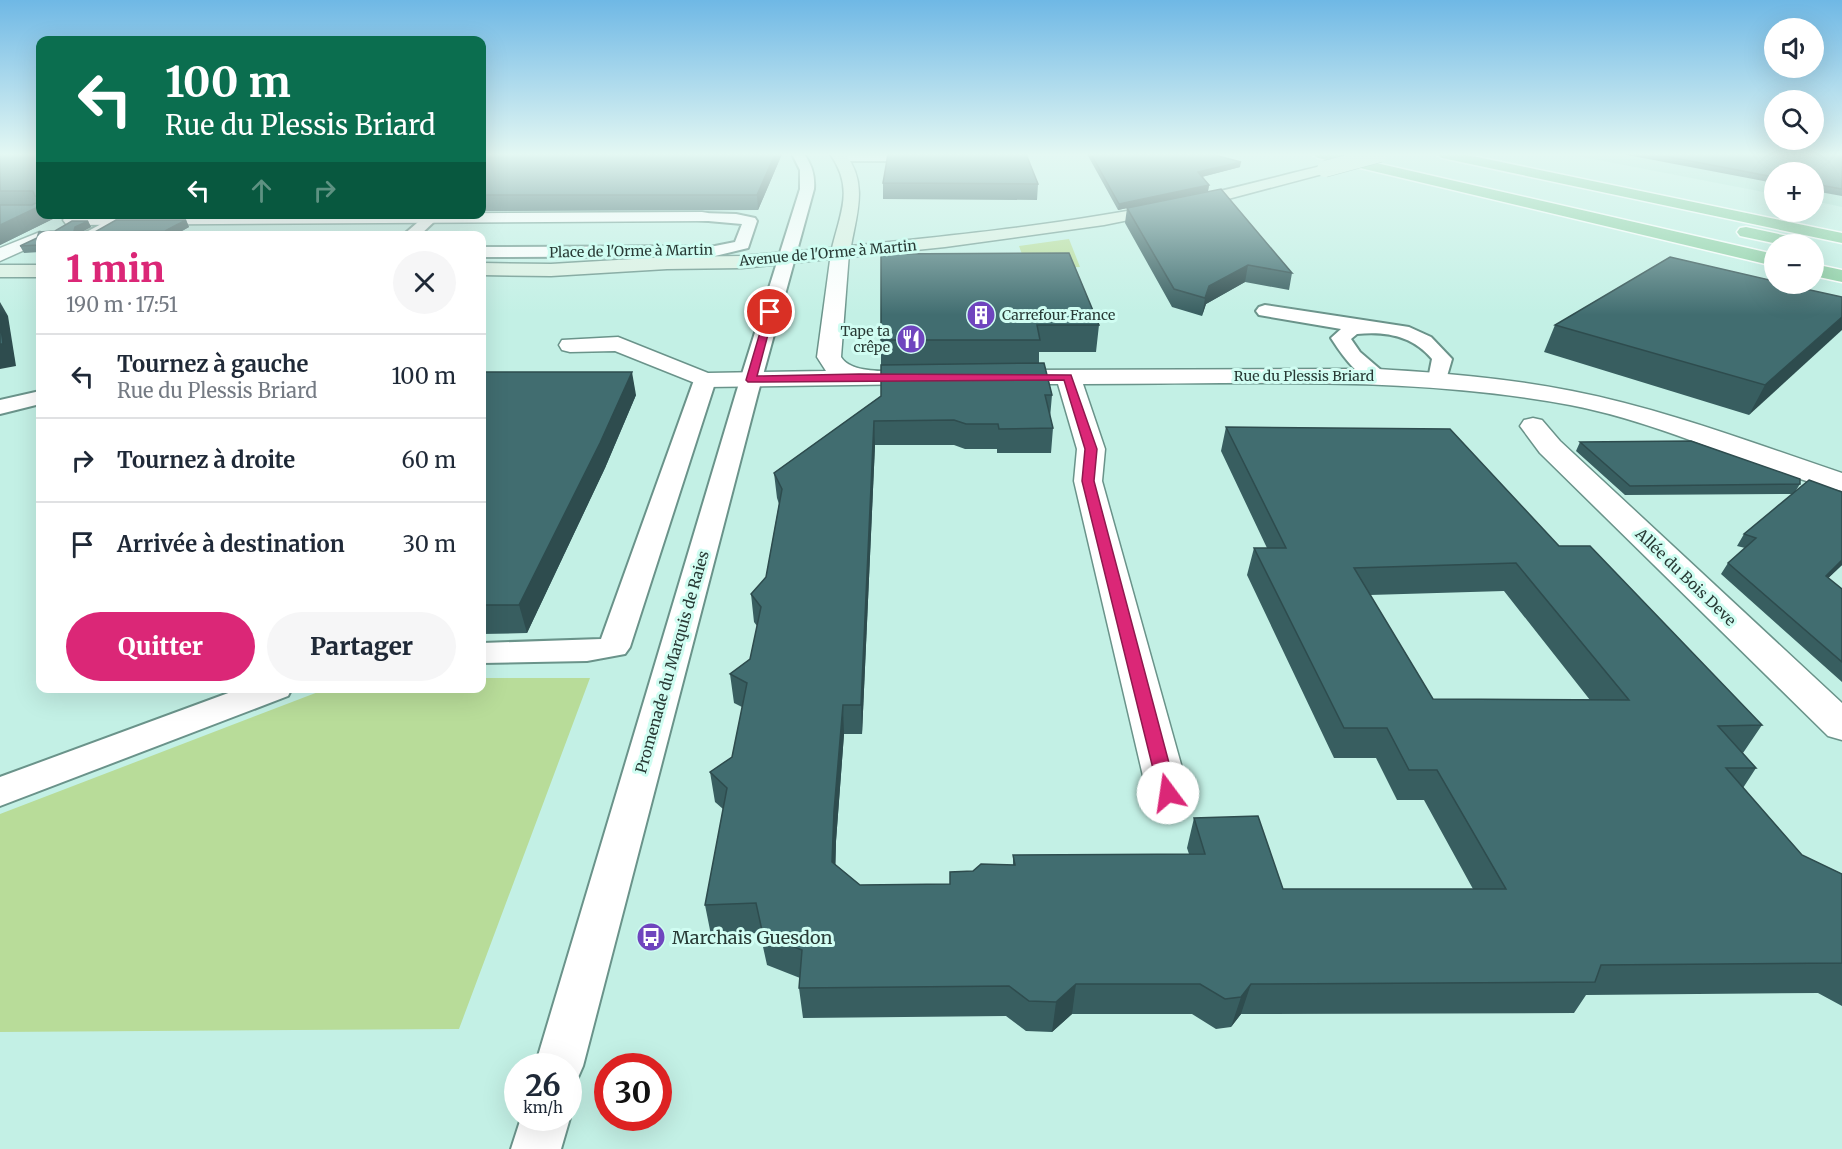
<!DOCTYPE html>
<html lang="fr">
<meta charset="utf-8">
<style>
body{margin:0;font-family:Merriweather,serif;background:#f6f6f7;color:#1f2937;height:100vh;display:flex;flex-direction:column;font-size:22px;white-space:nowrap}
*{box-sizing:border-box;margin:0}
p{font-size:20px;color:#747a83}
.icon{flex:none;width:33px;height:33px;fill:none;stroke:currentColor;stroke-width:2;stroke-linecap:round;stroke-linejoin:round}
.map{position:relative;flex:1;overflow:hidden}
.details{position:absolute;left:36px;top:231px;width:450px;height:462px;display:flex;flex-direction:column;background:#fff;border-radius:12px;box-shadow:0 6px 24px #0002}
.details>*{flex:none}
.hud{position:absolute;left:36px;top:36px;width:450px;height:183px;border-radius:12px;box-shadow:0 6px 24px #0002;background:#0b6e4f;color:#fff;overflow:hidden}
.controls{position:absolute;left:1764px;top:18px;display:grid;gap:12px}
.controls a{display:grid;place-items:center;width:60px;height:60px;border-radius:50%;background:#fff;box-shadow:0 6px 24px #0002;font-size:30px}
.speed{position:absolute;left:504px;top:1053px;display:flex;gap:12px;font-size:30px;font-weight:700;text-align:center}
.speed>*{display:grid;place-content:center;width:78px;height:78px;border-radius:50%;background:#fff;box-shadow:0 6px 24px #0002;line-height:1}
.speed small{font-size:15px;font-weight:400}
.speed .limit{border:9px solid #d22;background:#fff;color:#111}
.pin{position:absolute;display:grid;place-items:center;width:51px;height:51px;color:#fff;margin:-26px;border:3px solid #fff;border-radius:50%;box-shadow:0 2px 6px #0007}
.me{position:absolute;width:66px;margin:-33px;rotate:346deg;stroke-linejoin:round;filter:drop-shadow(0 0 4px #0008)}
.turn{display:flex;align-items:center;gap:21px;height:126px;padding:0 30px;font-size:27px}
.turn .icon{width:78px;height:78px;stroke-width:2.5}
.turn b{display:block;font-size:42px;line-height:51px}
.lanes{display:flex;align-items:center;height:57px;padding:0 30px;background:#0003;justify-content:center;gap:30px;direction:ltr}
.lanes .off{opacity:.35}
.round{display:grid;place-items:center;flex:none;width:63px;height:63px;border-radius:32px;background:#f6f6f7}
.overview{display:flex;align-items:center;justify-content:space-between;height:102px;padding:0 30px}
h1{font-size:36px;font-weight:800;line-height:45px;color:#db2777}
.cta{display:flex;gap:12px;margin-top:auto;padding:12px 30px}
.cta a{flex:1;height:69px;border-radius:36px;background:#db2777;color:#fff;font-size:24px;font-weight:800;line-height:69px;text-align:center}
.cta a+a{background:#f6f6f7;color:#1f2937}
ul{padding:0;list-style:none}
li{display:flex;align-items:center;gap:18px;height:84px;padding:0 30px;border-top:2px solid #e0e1e3}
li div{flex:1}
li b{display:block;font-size:22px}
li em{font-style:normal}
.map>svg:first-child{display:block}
.built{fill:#aee4d7}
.green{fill:#b8dc99}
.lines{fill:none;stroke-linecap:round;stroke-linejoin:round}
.lane-casing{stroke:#6a938a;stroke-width:4}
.street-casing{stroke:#6a938a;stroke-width:3}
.secondary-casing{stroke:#6a938a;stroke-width:3}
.highway-casing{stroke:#fff;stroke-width:3}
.lane{fill:#fff;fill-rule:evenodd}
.street{fill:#fff;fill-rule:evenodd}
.secondary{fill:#dcf1e3;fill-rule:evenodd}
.highway{fill:#8ccfa3;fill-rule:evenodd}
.secondary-bridge-casing{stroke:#6a938a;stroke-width:17;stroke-linecap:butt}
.secondary-bridge{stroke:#dcf1e3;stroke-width:16}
.wall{fill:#385e60;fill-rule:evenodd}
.shaded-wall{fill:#2e4c4e}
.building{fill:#416d70;stroke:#2e4c4e;stroke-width:1.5;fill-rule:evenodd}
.route{fill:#db2777;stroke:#8e194d;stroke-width:1.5}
.labels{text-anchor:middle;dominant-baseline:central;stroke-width:6;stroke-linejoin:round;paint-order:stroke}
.far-street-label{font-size:14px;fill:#283a35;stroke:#d0fdf2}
.far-poi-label{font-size:14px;fill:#283a35;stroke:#d0fdf2;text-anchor:start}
.street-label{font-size:15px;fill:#283a35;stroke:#d0fdf2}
.near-poi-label{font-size:18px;fill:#283a35;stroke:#d0fdf2;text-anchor:start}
</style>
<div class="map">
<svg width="1842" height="1149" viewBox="0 0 1842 1149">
<rect width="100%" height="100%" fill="#c3f0e5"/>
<path class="built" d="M1567 154H1842V207L1814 201V172H1774V194Z"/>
<g class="green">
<path d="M1069 239 1080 267 1027 268 1019 246Z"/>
<path d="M482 678H590L459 1029 0 1032V814L326 689 482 688Z"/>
</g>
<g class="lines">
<g class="lane-casing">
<g id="lane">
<path d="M792 154H804C812 165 815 175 814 189L758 393 583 1066 576 1082 568 1085V1066H535L736 393 800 189V170Z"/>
<path d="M841 154H929L932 157 926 161H837L835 158 837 155Z"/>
<path d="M702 213 736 214 755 218 757 221 748 248 715 256 482 257V247L715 246 735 242 742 224 697 220 695 217Z"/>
<path d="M430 215 437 219 419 236H402L425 216Z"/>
<path d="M116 216 123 220 121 223 98 236H79Z"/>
<path d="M1265 305 1409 327 1431 337 1452 359 1445 383 1438 385 1431 383 1428 379 1432 359C1413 336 1386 331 1357 334L1351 339 1360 352 1388 376 1385 380C1362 386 1342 355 1331 338L1341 329 1259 315 1256 311 1259 307Z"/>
<path d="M705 374 712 376 716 380 630 647 625 654 587 661 482 663V643L601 639 694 380 698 376Z"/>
<path d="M40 391V404L0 414V400Z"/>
<path d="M242 688H292L288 696 0 806V777Z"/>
<path d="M568 1115 570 1118 561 1149H511L521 1118H568Z"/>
</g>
</g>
<g class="street-casing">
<g id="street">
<path d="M702 212 708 213 711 217 708 221 72 225 66 224 63 220 66 216 72 215Z"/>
<path d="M40 232 48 236H40V243L0 261V248Z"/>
<path d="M840 247 847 249 849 253 841 357C853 377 904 370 925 370L934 372 937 377 934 382 925 384 705 387 615 351 570 352 562 350 559 345 562 340 618 337 708 373 826 371 817 357 831 253 833 249Z"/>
<path d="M1378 369C1443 373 1508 378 1572 391 1664 409 1753 443 1842 473V491C1750 468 1664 423 1570 405 1409 375 1246 384 1083 384L1105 449 1102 481 1189 793 1183 804 1168 809 1153 804 1147 793 1074 481 1077 449 1058 384H1003L994 382 991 377 994 372 1003 370Z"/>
<path d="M1533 418 1542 420 1560 441 1842 703V740L1828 736 1540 453 1520 426 1524 420Z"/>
</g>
</g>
<g class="secondary-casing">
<g id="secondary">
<path d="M830 154H845C868 182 857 213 851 246 935 237 1020 229 1103 215 1178 203 1251 183 1325 165L1332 169 1330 172 1213 203 1104 225 945 247 742 268 667 269 551 276 482 275V263L551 264 667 257 742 256 832 248C841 211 854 188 830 154Z"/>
<rect x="0" y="265" width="40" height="12"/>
</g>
</g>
<g class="highway-casing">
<g id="highway">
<path d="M1311 154H1337L1774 254V266L1318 158Z"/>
<path d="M1435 154H1463L1842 233V243L1442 158Z"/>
<path d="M1746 227 1806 240 1809 244H1778L1740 236 1737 232 1740 228Z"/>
<path d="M1814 264 1842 270V282L1814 276Z"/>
</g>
</g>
<use href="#lane" class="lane"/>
<use href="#street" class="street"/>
<use href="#secondary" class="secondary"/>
<use href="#highway" class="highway"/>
<g class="secondary-bridge-casing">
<path id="secondary-bridge" d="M1325 169 1380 154"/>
</g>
<use href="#secondary-bridge" class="secondary-bridge"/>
</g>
<g class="wall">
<path d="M0 154H40V214H63L0 245Z"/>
<path d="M482 154H782L758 210 482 211Z"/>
<path d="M1087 154H1211L1240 167 1202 177 1209 185 1208 191 1292 273 1289 290 1245 282 1206 304 1202 316 1172 307 1125 223 1127 208 1118 210Z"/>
<path d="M1622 154H1842V196L1814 191V172H1774V183Z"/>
<path d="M883 183 1038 184 1037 200 883 199Z"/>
<path d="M116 220H186L189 227 173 236H40V252L24 253 20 246 37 238 39 232 55 231 72 221H88L91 227 83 231 95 232Z"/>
<path d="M881 254 1099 325 1096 352H1039V364L1052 395 1050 418 1053 428 1051 453H997V449H965L954 445H875L862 734H844L836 841 835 864 860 885 950 884 973 871 1013 865V855L1189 854 1187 848 1194 818 1283 889H1473L1424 800H1397L1376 758H1334L1247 575 1254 548H1267L1221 451 1226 427 1559 546 1762 725 1743 753 1756 768 1743 788 1802 855 1842 874V1006L1818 993 1586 995 1574 1013 1241 1014 1231 1027 1216 1029 1192 1014H1072L1052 1032 1026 1031 1006 1016 803 1018 799 988 800 978 767 965 760 933 711 935 705 905 723 809 715 802 710 772 732 757 742 707 734 703 730 674 750 659 757 626 754 622 751 594 766 577 779 504 777 498 774 473 881 396ZM1504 591 1590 700 1433 699 1370 595Z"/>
<path d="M1842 297 1749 415 1544 352 1555 325Z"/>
<path d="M482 372 636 395 605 468 527 633 482 634Z"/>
<path d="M1580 442 1800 484 1795 492H1842V565L1828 578 1842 589V682L1721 574 1728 563 1745 548 1737 546 1744 534 1793 494 1625 495 1576 451Z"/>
</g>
<g class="shaded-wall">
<path d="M775 154H782L758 210 757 195Z"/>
<path d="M1241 162 1240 167 1197 178 1198 172Z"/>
<path d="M1209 185 1208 191 1118 210 1119 204Z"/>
<path d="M40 206V214H63L0 245V225Z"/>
<path d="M186 220 189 227 173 236H167L165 231Z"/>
<path d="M88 221 91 227 78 234 74 231 75 227Z"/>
<path d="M1248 265 1245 282 1206 304 1202 316 1205 298 1209 286Z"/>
<path d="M0 302 8 316 16 366 0 369Z"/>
<path d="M1842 317V330L1749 415 1765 385Z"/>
<path d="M632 372 636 395 605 468 527 633 519 605Z"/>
<path d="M874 421 875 445 862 734 861 705Z"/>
<path d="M1842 560V565L1818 588 1826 576Z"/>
<path d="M843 705 844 734 836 841 835 892 832 862 834 811Z"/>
<path d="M1076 984 1072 1014 1052 1032 1056 1002Z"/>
<path d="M1251 984 1241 1014 1231 1027 1241 997Z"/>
</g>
<g class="building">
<path d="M0 154H40V197L35 196 33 191H0Z"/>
<path d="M482 154H775L757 195H482Z"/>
<path d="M888 154H1026L1038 184 883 183Z"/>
<path d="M1091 154H1211L1241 162 1198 172 1209 185 1119 204Z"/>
<path d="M1654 154H1842V189L1814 184V172H1774V177Z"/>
<path d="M1221 189 1292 273 1248 265 1209 286 1205 298 1174 289 1127 208Z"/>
<path d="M40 201V206L0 225V205H32Z"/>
<path d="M116 220H186L165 231 91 232 93 236H40V245L20 246 37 238 39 232 55 231 72 221H88L75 227 74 231 95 232Z"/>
<path d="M1069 253 1099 325H1037L1040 340H881V254Z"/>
<path d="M1670 257 1774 281V284H1783L1842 297V317L1765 385 1555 325Z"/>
<path d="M0 321 3 344H0Z"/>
<path d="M1044 363 1052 395H1045L1053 428 999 429 998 424H966L954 420 874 421 861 705H843L834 811 832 862 860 885 950 884V872L973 871 981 864 1015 865 1013 855 1205 854 1194 818 1258 816 1283 889H1506L1437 770H1409L1387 728H1344L1254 548H1286L1226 427 1450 429 1559 546H1590L1762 725 1718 726 1756 768H1726L1802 855 1842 874V963L1601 965 1595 982 1251 984 1241 997 1225 999 1200 984H1076L1056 1002 1029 1001 1009 986 799 988 802 950 763 935 756 903 705 905 727 788 710 772 732 757 747 683 730 674 750 659 761 607 751 594 766 577 782 489 774 473 881 396V365ZM1516 563 1629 700 1433 699 1354 568Z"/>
<path d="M482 372H632L600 443 519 605H482Z"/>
<path d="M1691 441 1800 479V484L1630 486 1580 442Z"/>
<path d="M1809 480 1842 492V560L1826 576 1842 589V662L1728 563 1756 538 1744 534Z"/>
</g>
<linearGradient id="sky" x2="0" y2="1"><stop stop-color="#6fb8e5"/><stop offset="0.49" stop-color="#e4f8f3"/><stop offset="1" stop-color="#e4f8f3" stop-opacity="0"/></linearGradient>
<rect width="1842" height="315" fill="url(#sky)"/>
<path class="route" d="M770 309 774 312 757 376 859 374 1071 375 1097 449 1094 481 1177 793 1174 798 1168 800 1162 798 1159 793 1082 481 1085 449 1064 380 748 382 746 380 766 312Z"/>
<defs>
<g id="building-disc" transform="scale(1.5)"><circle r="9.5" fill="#6f45be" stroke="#d0fdf2"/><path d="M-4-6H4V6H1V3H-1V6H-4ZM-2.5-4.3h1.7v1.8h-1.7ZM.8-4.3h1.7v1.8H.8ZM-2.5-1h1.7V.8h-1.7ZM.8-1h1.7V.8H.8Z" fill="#fff"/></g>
<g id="restaurant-disc" transform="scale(1.5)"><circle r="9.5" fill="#6f45be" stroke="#d0fdf2"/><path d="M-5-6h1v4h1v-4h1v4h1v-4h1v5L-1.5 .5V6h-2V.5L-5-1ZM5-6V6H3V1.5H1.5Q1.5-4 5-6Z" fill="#fff"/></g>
<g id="bus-disc" transform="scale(1.5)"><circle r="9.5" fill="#6f45be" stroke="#d0fdf2"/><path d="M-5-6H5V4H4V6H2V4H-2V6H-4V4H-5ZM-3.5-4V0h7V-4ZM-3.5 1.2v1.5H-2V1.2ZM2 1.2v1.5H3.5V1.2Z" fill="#fff"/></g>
</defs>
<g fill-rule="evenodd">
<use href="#building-disc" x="981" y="315"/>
<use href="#restaurant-disc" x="911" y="339"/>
<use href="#bus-disc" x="651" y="937"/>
</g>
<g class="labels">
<g class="far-street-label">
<text transform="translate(631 251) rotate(-1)">Place de l'Orme à Martin</text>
<text transform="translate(828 253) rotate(-5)">Avenue de l'Orme à Martin</text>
<text x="1304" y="376">Rue du Plessis Briard</text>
</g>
<g class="far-poi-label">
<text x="1002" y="315">Carrefour France</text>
<text x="890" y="331" text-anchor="end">Tape ta<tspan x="890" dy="16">crêpe</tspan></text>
</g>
<g class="street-label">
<text transform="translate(1686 577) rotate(44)">Allée du Bois Deve</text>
<text transform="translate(672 662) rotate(-74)">Promenade du Marquis de Raies</text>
</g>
<g class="near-poi-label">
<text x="672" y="937">Marchais Guesdon</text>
</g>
</g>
</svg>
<div class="controls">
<a><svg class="icon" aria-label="sound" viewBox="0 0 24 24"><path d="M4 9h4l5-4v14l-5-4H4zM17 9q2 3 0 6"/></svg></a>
<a><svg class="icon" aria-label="search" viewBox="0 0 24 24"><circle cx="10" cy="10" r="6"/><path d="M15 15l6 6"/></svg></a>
<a>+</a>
<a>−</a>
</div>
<div class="speed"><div>26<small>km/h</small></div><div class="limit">30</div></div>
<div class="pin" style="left:770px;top:312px;background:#d93025"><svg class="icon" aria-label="arrive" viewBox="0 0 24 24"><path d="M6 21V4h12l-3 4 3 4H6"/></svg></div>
<svg class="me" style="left:1168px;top:793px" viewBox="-20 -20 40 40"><circle r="19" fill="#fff"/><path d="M0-13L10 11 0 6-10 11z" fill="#db2777"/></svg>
<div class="hud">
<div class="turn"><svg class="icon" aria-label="left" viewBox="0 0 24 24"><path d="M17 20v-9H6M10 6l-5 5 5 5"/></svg><div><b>100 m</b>Rue du Plessis Briard</div></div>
<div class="lanes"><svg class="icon" aria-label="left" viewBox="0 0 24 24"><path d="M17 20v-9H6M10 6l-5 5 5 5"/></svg><svg class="icon off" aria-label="ahead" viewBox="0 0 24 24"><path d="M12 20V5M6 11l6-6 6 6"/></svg><svg class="icon off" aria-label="right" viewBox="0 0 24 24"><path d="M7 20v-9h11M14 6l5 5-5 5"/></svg></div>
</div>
<section class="details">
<div class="overview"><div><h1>1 min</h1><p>190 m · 17:51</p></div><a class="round"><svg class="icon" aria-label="close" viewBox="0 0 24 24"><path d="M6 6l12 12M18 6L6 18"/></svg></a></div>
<ul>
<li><svg class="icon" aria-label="left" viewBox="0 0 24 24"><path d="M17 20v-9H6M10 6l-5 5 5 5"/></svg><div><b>Tournez à gauche</b><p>Rue du Plessis Briard</p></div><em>100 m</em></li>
<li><svg class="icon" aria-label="right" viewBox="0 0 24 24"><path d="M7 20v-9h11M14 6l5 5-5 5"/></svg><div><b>Tournez à droite</b></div><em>60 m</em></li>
<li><svg class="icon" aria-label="arrive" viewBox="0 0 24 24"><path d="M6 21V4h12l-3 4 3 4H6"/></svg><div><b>Arrivée à destination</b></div><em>30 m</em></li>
</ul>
<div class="cta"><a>Quitter</a><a>Partager</a></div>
</section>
</div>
